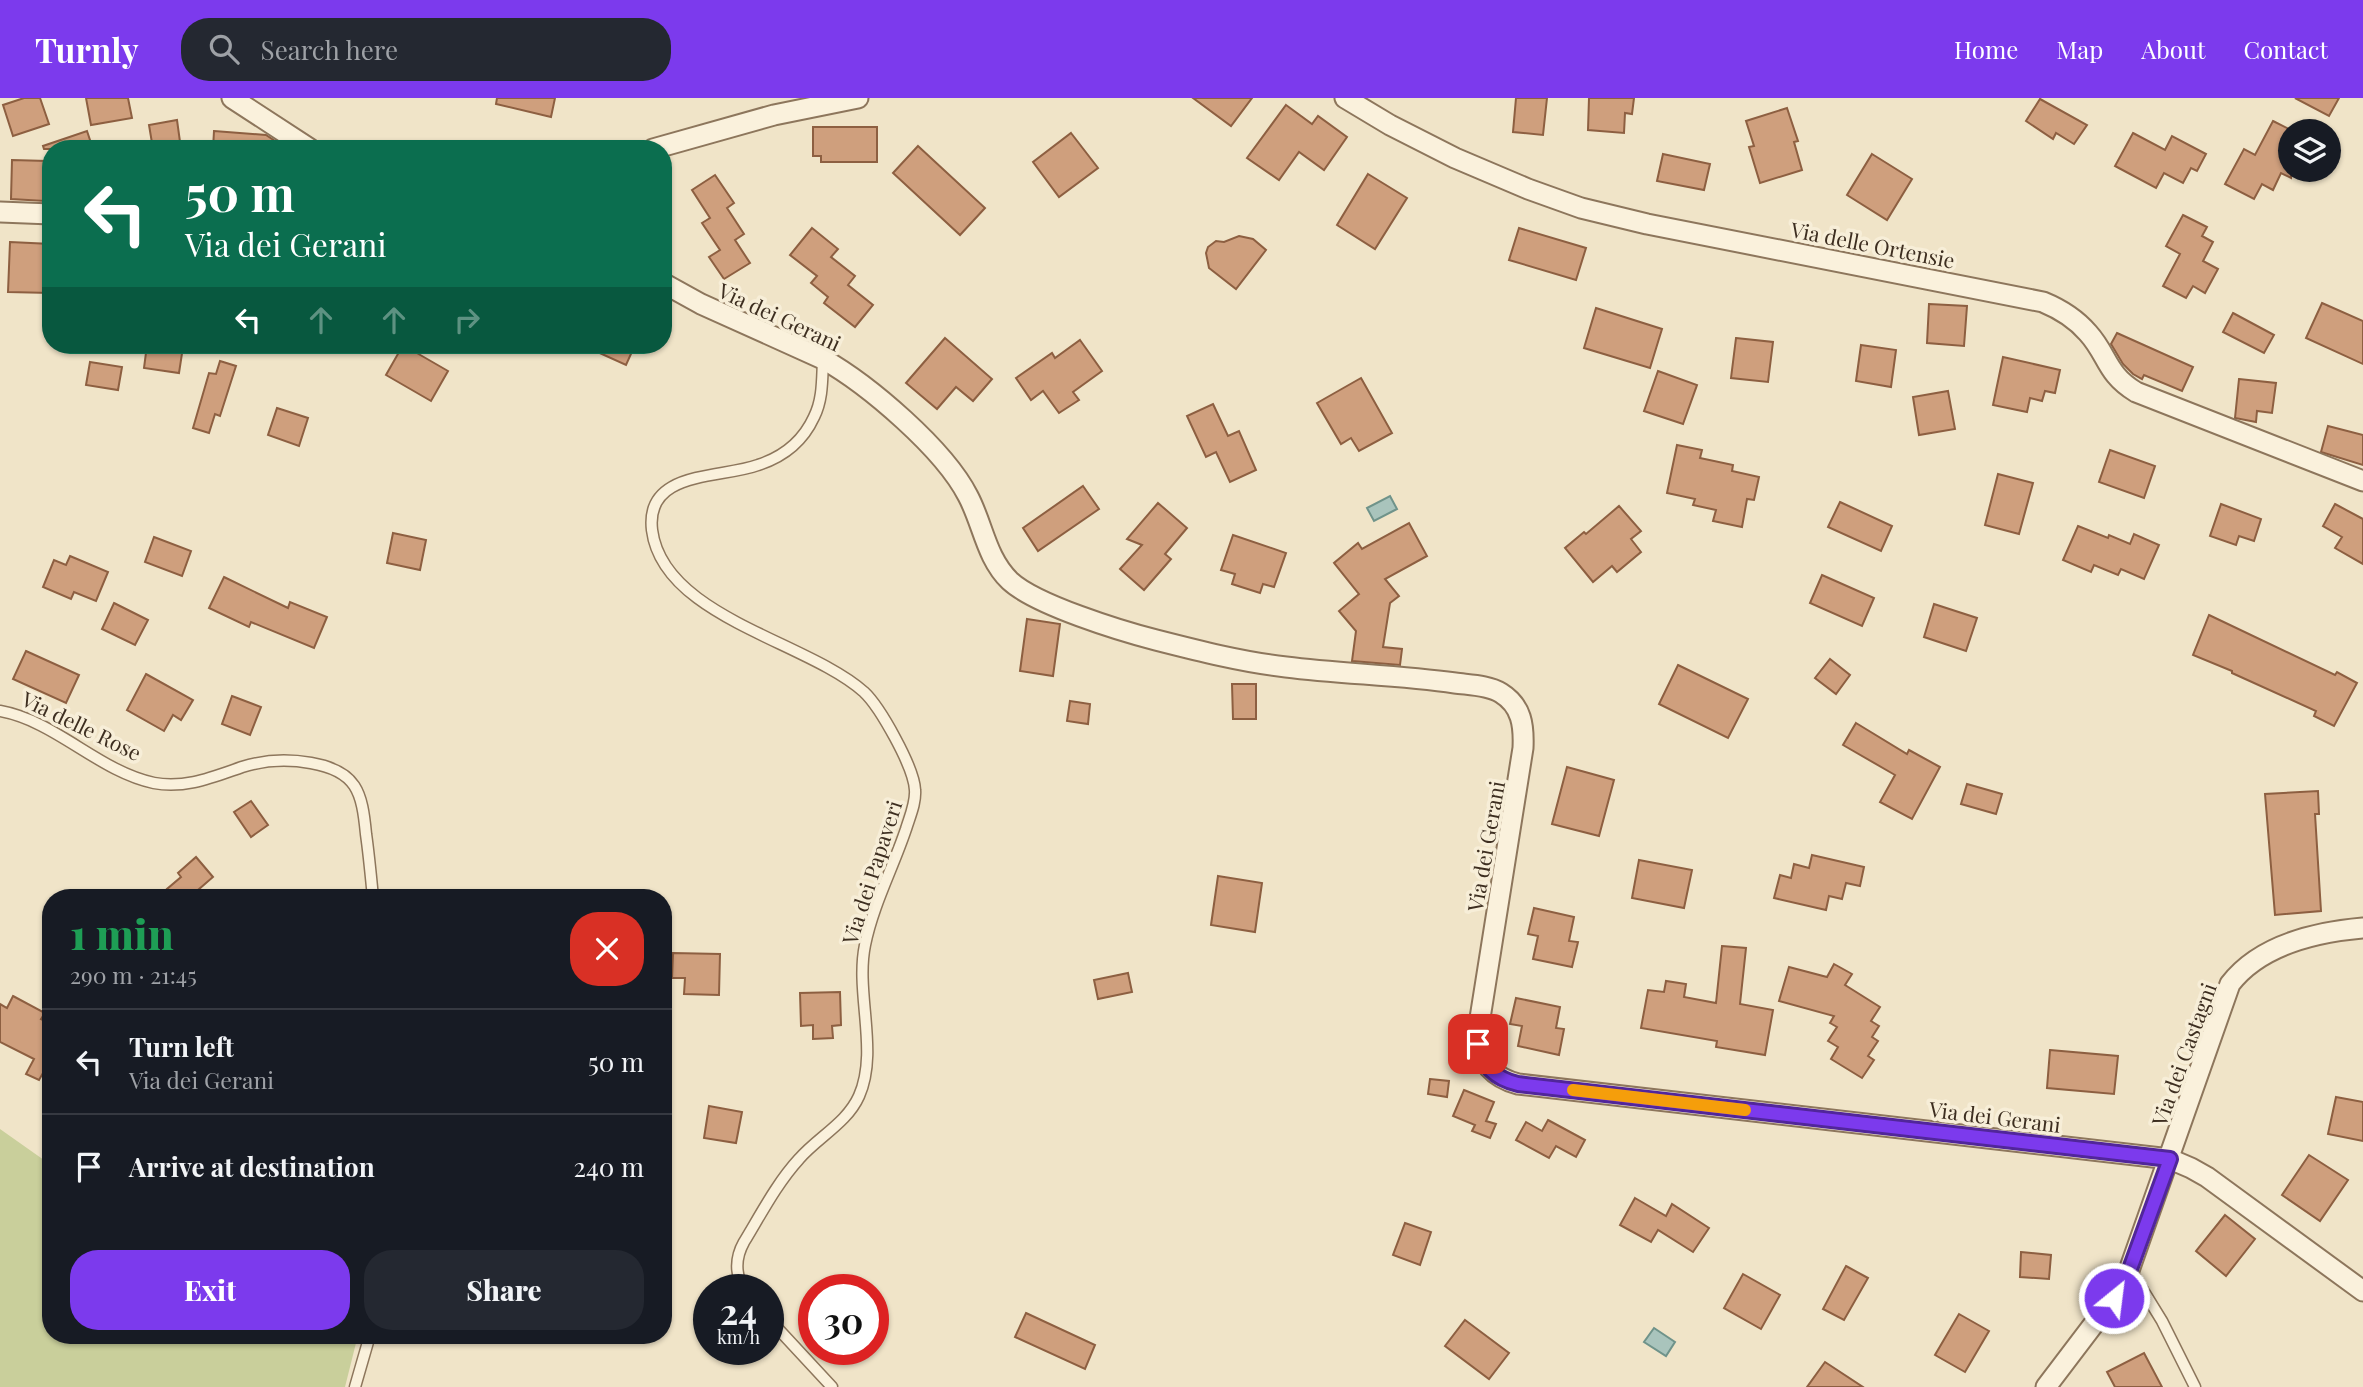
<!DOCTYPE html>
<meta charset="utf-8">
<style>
body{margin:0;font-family:"Playfair Display",serif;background:#242831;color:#f1f3f6;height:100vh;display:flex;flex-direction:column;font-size:26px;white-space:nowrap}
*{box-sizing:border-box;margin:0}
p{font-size:23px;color:#9ea1a6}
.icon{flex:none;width:38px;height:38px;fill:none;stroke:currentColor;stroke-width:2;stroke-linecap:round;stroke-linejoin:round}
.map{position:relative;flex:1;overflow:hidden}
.drawer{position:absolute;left:42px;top:791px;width:630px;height:455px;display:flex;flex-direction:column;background:#171b24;border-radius:28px;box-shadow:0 2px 5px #0004}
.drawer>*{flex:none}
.top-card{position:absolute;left:42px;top:42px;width:630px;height:214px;border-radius:28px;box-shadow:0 2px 5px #0004;background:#0b6e4f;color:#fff;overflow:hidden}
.buttons{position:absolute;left:2278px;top:21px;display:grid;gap:14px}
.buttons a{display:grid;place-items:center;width:63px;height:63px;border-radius:50%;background:#171b24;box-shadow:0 2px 5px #0004;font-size:35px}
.speed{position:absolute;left:693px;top:1176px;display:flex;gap:14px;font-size:35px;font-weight:700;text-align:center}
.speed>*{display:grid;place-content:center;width:91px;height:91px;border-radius:50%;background:#171b24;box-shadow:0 2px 5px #0004;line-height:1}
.speed small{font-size:18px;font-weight:400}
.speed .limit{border:10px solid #d22;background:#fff;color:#111}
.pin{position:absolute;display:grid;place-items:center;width:60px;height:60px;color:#fff;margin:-30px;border-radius:14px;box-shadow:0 4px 10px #0006}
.me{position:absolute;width:77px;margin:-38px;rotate:29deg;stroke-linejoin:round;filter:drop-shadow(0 0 5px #0008)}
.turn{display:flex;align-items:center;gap:24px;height:147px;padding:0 28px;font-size:32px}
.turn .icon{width:91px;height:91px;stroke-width:2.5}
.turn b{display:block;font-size:49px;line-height:60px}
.lanes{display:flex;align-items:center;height:66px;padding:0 28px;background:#0003;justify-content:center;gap:35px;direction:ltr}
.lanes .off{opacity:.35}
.round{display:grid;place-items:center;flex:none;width:74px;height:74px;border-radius:28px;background:#242831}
.overview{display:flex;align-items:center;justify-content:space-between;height:119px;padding:0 28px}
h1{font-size:42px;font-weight:800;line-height:52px;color:#1e9e55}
.primary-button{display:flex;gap:14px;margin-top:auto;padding:14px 28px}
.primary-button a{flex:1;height:80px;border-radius:28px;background:#7c3aed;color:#fff;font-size:28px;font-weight:800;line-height:80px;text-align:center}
.primary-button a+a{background:#242831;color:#f1f3f6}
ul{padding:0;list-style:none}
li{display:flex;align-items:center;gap:21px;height:105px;padding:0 28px;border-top:2px solid #363941}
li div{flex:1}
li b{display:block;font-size:26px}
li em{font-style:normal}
header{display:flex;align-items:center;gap:42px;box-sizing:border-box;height:98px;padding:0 35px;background:#7c3aed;color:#fff}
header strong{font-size:33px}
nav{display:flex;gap:38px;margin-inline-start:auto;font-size:24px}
.search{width:490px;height:63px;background:#242831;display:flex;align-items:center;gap:18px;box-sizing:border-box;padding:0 24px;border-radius:28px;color:#9ea1a6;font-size:26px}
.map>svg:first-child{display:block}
.green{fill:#c9cf9b}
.water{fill:#a9c4bc;stroke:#6f938a;stroke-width:2}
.building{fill:#cf9f7d;stroke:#8d5f41;stroke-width:2}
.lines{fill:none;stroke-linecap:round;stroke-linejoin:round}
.service-casing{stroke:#8d765c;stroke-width:13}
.minor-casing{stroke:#8d765c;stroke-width:23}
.service{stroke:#faf1dc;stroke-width:10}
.minor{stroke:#faf1dc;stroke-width:19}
.route-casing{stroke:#51269a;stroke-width:18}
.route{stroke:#7c3aed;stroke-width:12}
.slow{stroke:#f59e0b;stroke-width:12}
.labels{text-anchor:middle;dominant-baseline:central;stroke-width:7;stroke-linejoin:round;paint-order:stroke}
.street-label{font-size:21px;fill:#3d2e20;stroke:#f7eed8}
</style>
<header>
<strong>Turnly</strong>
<div class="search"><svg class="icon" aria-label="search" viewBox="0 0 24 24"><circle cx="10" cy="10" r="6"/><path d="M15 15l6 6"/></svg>Search here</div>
<nav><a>Home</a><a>Map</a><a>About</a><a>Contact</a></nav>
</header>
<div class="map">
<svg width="2363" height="1289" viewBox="0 0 2363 1289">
<rect width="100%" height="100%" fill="#f0e4c8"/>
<path class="green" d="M0 1031 51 1067V1237H358L345 1289H0Z"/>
<g class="water">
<path d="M1390 398 1397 411 1374 423 1367 410Z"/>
<path d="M1654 1230 1675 1244 1666 1258 1644 1244Z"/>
</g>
<g class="building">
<path d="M24 0H40L49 26 13 38 3 7Z"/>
<path d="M86 0H128L132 20 91 27Z"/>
<path d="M497 0H555L551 19 496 6Z"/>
<path d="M1193 0H1252L1231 28Z"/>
<path d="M1516 0H1547L1543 37 1513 34Z"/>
<path d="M1589 0H1634L1632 16 1625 15 1624 35 1588 32Z"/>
<path d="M2295 0H2339L2329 18Z"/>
<path d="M2040 1 2087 27 2074 46 2056 35 2053 41 2026 23Z"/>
<path d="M1286 7 1312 26 1318 18 1347 39 1324 72 1299 54 1279 82 1247 60Z"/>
<path d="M1787 10 1798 43 1794 44 1802 72 1760 85 1749 49 1754 48 1746 23Z"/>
<path d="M177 22 181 51H153L149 27Z"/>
<path d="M2273 23 2291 32V80L2281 75 2273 92 2262 86 2254 101 2225 86 2244 51 2255 57Z"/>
<path d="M813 29H877V64H821V58H813Z"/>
<path d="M87 33 93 51H44L43 48Z"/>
<path d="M214 33 266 37 287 51H213Z"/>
<path d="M1071 35 1098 70 1059 99 1033 64Z"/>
<path d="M2133 35 2165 52 2172 38 2206 56 2197 73 2191 70 2183 85 2164 75 2156 90 2115 68Z"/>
<path d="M918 48 985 110 960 137 893 75Z"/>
<path d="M1663 56 1710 66 1704 92 1657 83Z"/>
<path d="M1872 56 1912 81 1887 122 1847 97Z"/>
<path d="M12 62 47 63 45 103 11 101Z"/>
<path d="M1368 76 1407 100 1375 151 1337 127Z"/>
<path d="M715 77 734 105 727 110 744 136 735 142 750 165 724 181 709 159 720 152 702 125 710 120 692 92Z"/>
<path d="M2183 117 2207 129 2202 138 2213 144 2203 163 2218 171 2205 195 2193 188 2186 200 2163 188 2180 156 2166 148Z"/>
<path d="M812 130 838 151 831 159 855 178 848 187 873 207 855 229 824 205 828 199 811 185 817 178 790 157Z"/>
<path d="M1519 130 1586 150 1576 182 1509 162Z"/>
<path d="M1239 138 1253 141 1266 152 1236 191 1209 170 1206 155 1208 149 1216 143 1224 144Z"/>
<path d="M10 144 51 146V195L8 194Z"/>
<path d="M2322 205 2363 223V266L2306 240Z"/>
<path d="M1929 206 1967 208 1964 248 1927 245Z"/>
<path d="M1596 210 1662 231 1650 270 1584 250Z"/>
<path d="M2233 215 2274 237 2264 255 2223 234Z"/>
<path d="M2117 235 2193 269 2182 293 2144 277 2142 281 2133 276 2123 266 2111 246Z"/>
<path d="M945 240 992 281 973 303 956 289 937 311 906 285Z"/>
<path d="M1736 240 1773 244 1768 284 1731 280Z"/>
<path d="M1080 242 1102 273 1073 294 1079 302 1059 315 1043 293 1031 302 1016 280 1052 255 1055 260Z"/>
<path d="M147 247 183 249 179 275 144 270Z"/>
<path d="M403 247 448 273 431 303 386 277Z"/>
<path d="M582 247H635L626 267Z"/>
<path d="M1861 247 1896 252 1891 289 1856 283Z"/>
<path d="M2003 259 2060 272 2055 295 2045 293 2042 303 2030 300 2027 314 1993 307Z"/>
<path d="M220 263 236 268 220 318 215 316 209 335 193 330 209 275 216 276Z"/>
<path d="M90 264 122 269 118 292 86 287Z"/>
<path d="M1658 273 1697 287 1683 326 1644 313Z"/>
<path d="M1361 280 1392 335 1359 353 1351 340 1341 346 1317 305Z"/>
<path d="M2239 281 2276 285 2272 315 2257 313 2256 324 2235 320Z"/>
<path d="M1948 293 1955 331 1919 337 1913 299Z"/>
<path d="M1213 306 1228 338 1239 333 1256 372 1230 384 1216 354 1206 359 1187 318Z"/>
<path d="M277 310 308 320 299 348 268 337Z"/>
<path d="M2328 328 2363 337V367L2321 354Z"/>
<path d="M1677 347 1702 352 1700 360 1733 367 1732 373 1759 379 1754 402 1747 401 1742 429 1713 423 1716 412 1693 407 1695 401 1667 395Z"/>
<path d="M2110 352 2155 368 2144 400 2099 384Z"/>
<path d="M1998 376 2033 385 2019 436 1985 427Z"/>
<path d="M1083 388 1099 411 1038 453 1023 430Z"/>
<path d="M1840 404 1892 428 1881 453 1828 429Z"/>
<path d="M1158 405 1187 430 1165 456 1171 461 1144 492 1120 471 1142 447 1127 441Z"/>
<path d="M2221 406 2261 421 2254 443 2239 438 2236 447 2210 438Z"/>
<path d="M2335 406 2363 421V466L2335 450 2342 439 2323 428Z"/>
<path d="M1619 408 1641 433 1631 441 1641 454 1617 474 1612 468 1593 484 1565 450 1584 434 1586 436Z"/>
<path d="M1409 425 1427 458 1385 481 1399 498 1390 505 1383 549 1402 551 1400 567 1352 563 1356 533 1339 513 1359 496 1334 465 1358 445 1362 451Z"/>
<path d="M2078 428 2108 440 2109 437 2130 446 2134 436 2159 447 2144 481 2121 471 2118 477 2094 467 2091 474 2063 462Z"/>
<path d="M393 435 426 442 420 472 387 465Z"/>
<path d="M1233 437 1286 455 1274 489 1263 486 1260 495 1232 486 1235 476 1221 472Z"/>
<path d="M154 439 191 453 182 478 145 464Z"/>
<path d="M70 458 108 474 96 503 74 494 71 501 43 489 54 462 66 467Z"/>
<path d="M1822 477 1874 500 1862 528 1810 505Z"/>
<path d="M224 479 288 510 290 504 327 519 314 550 251 524 249 529 209 510Z"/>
<path d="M114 505 148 522 135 547 102 531Z"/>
<path d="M1934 506 1977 520 1966 553 1924 539Z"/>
<path d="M2209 517 2335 577 2337 574 2357 585 2334 628 2314 618 2316 613 2232 575V573L2193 557Z"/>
<path d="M1027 521 1060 526 1053 578 1020 573Z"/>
<path d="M26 553 79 577 66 605 13 581Z"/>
<path d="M1830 561 1850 577 1836 596 1815 580Z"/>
<path d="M1678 567 1748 601 1728 640 1659 606Z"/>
<path d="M146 576 193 602 181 622 173 617 164 633 127 612Z"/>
<path d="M1232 586H1256V621H1233Z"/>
<path d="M232 598 261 609 250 637 222 626Z"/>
<path d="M1070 603 1090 606 1088 626 1067 623Z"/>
<path d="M1856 625 1907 656 1909 652 1940 669 1912 721 1880 704 1895 677 1843 647Z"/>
<path d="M1567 669 1614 682 1599 738 1552 726Z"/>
<path d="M1967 686 2002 696 1996 716 1961 706Z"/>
<path d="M2318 693 2319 716H2315L2321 813 2275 817 2265 696Z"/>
<path d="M251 703 268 727 251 739 234 714Z"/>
<path d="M1812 757 1864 769 1860 788 1846 785 1842 801 1829 798 1826 812 1774 800 1780 777 1791 780 1794 766 1809 770Z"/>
<path d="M196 759 213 779 198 792 204 800H174L167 791 181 779 178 775Z"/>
<path d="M1639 762 1692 772 1684 810 1632 800Z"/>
<path d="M1218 778 1262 785 1255 834 1211 827Z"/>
<path d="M1534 810 1574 819 1569 843 1578 844 1572 869 1533 861 1538 838 1528 836Z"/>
<path d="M1722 848 1746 850 1740 906 1773 912 1765 957 1716 949 1717 943 1641 930 1648 892 1664 894 1666 883 1686 886 1684 899 1716 905Z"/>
<path d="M673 855 720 856 719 897 684 896 685 880H672Z"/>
<path d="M1834 866 1852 876 1845 887 1880 909 1871 923 1879 928 1872 939 1878 943 1868 958 1874 962 1862 980 1831 961 1838 949 1828 943 1837 929 1830 925 1834 918 1779 903 1789 869 1827 879Z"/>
<path d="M1128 875 1132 894 1098 901 1094 882Z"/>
<path d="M840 894 841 927 832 928 833 940 813 941V927L801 928 800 895Z"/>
<path d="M13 898 45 915 41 921 51 926V970L47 968 39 982 26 976 34 961 0 944V906L7 910Z"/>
<path d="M1516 900 1560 909 1556 930 1564 931 1559 957 1518 948 1522 928 1510 926Z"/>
<path d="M2050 952 2118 958 2114 996 2047 990Z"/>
<path d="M1430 981 1449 983 1447 999 1428 996Z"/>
<path d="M1464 992 1494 1004 1486 1023 1496 1026 1490 1040 1472 1033 1475 1027 1453 1018Z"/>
<path d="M2336 999 2363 1004V1043L2328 1036Z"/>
<path d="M709 1008 742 1014 736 1045 704 1040Z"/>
<path d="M1548 1022 1585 1042 1576 1059 1556 1048 1549 1060 1516 1042 1526 1024 1542 1033Z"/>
<path d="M2309 1057 2348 1082 2320 1123 2282 1097Z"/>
<path d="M1635 1100 1666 1118 1672 1106 1709 1130 1693 1154 1658 1132 1651 1144 1620 1127Z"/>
<path d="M2225 1117 2255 1141 2226 1178 2196 1153Z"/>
<path d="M1405 1125 1431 1134 1420 1167 1393 1157Z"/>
<path d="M2021 1154 2051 1157 2049 1181 2020 1179Z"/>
<path d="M1846 1168 1868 1180 1844 1222 1823 1211Z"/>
<path d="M1743 1176 1780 1197 1761 1231 1724 1210Z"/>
<path d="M1026 1215 1095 1247 1085 1271 1015 1239Z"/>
<path d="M1959 1216 1989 1233 1965 1274 1935 1257Z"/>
<path d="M1465 1222 1509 1255 1489 1281 1445 1248Z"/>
<path d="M2144 1255 2162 1289H2115L2107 1274Z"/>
<path d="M1825 1264 1863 1289H1807Z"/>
</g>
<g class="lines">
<g class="service-casing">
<g id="service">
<path d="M0 613C56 623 98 673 154 685 185 691 213 679 242 669 264 662 288 661 311 665 357 673 362 694 366 736 369 757 371 779 373 800"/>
<path d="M2130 1171 2162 1223 2195 1289"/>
<path d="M744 1192C735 1176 735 1160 744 1144 761 1116 777 1085 799 1061 818 1039 847 1025 859 998 879 953 855 895 865 847 873 807 893 770 906 731 910 718 916 705 915 692 914 669 880 609 864 594 807 543 663 519 652 432 645 372 720 381 758 367 783 359 803 343 814 319 823 301 822 281 823 262"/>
<path d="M768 1220 832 1289"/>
<path d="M355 1289 370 1237"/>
</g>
</g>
<g class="minor-casing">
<g id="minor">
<path d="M232 0 310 51"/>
<path d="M1345 0 1390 27 1455 60 1528 91 1581 110 1647 126 2043 204C2060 211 2076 221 2088 235 2108 257 2106 276 2136 294L2363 383"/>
<path d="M653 51 774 17 858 0"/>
<path d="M0 114 51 116"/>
<path d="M663 185 701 206 823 261C869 287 944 351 968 398 983 426 986 460 1010 483 1036 507 1121 533 1156 542 1199 553 1242 564 1286 569 1342 576 1399 577 1455 585 1469 587 1488 587 1501 595 1522 608 1524 628 1523 650L1477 939C1479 964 1494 980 1518 986L2170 1061 2191 1070 2207 1079 2363 1193"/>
<path d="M2046 1289 2106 1210 2126 1181 2230 886C2260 847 2317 834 2363 830"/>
</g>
</g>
<use href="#service" class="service"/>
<use href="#minor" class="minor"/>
</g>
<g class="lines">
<g class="route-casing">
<path id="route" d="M1478 946C1482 968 1496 981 1518 986L2170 1061 2130 1171 2114 1200"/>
</g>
<use href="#route" class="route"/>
<path class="slow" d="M1573 992 1745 1012"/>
</g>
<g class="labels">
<g class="street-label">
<text transform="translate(1873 146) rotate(11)">Via delle Ortensie</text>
<text transform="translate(780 218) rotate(25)">Via dei Gerani</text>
<text transform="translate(82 627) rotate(26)">Via delle Rose</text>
<text transform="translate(1485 748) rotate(-80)">Via dei Gerani</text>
<text transform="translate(871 774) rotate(-72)">Via dei Papaveri</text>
<text transform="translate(2183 956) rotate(-70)">Via dei Castagni</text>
<text transform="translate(1995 1018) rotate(7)">Via dei Gerani</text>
</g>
</g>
</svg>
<div class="buttons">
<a><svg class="icon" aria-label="layers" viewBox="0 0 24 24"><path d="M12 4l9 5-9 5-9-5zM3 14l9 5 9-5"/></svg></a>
</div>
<div class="speed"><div>24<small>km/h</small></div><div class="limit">30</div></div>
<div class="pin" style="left:1478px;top:946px;background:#d93025"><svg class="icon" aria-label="arrive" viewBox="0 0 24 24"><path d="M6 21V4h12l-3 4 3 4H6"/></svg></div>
<svg class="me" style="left:2114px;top:1200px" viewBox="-20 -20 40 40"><circle r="17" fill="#7c3aed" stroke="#fff" stroke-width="3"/><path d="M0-11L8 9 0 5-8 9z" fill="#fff"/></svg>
<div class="top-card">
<div class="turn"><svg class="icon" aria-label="left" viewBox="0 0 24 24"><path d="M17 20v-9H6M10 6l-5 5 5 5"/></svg><div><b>50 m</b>Via dei Gerani</div></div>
<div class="lanes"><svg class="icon" aria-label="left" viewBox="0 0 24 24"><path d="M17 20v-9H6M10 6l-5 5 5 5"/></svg><svg class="icon off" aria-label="ahead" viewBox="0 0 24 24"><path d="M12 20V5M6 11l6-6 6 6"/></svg><svg class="icon off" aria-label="ahead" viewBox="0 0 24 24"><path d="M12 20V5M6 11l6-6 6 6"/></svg><svg class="icon off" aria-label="right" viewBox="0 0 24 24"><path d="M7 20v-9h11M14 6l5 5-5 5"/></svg></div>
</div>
<section class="drawer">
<div class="overview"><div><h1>1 min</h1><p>290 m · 21:45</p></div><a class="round" style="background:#d93025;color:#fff"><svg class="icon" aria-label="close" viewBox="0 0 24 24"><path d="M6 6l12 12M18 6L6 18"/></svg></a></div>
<ul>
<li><svg class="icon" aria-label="left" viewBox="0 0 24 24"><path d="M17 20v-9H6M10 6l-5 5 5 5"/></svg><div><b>Turn left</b><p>Via dei Gerani</p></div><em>50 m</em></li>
<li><svg class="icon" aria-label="arrive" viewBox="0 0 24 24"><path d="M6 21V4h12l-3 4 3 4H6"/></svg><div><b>Arrive at destination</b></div><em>240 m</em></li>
</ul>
<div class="primary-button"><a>Exit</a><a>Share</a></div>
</section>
</div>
